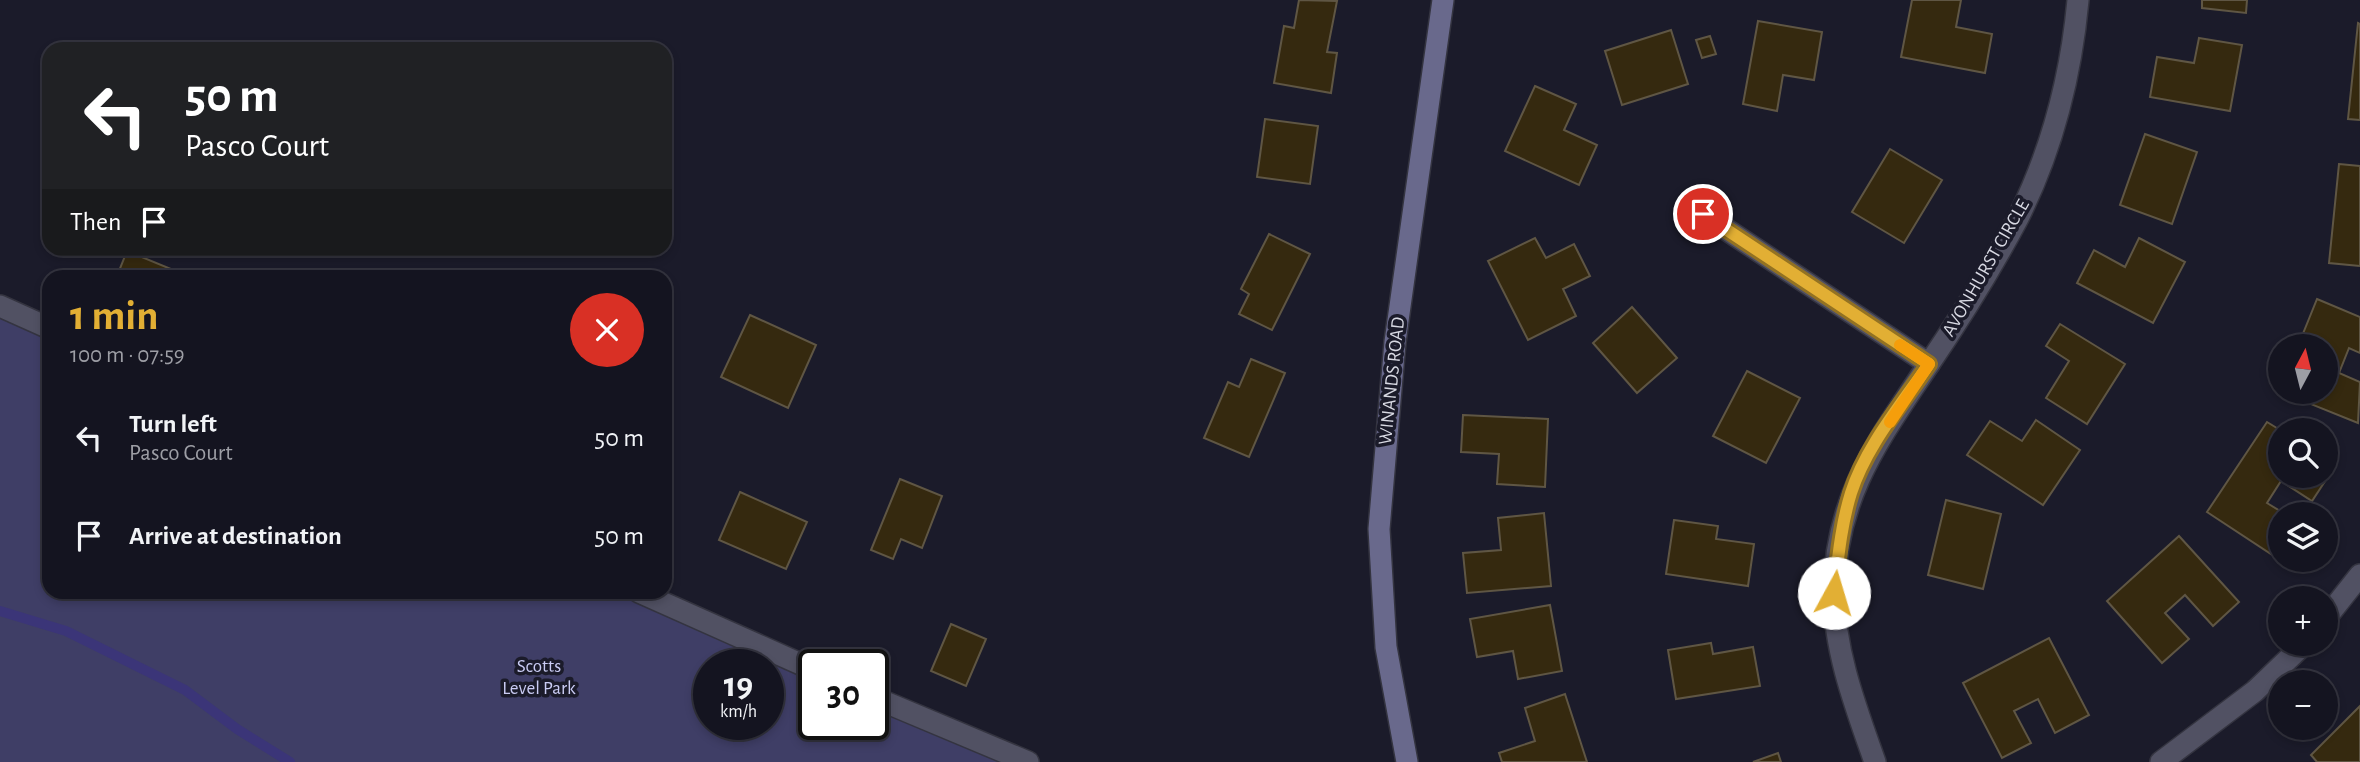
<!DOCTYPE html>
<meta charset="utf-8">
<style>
body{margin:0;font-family:"Alegreya Sans",sans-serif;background:#1d1d29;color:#f1f3f6;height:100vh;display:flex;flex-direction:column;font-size:26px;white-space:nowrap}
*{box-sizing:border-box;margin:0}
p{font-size:23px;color:#9d9ea5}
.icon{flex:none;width:38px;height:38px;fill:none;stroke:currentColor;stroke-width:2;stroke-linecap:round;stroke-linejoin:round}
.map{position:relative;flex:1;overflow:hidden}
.sheet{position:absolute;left:42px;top:270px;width:630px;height:329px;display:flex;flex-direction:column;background:#141420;border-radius:21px;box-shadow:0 4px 10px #0003,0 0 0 2px #33333e}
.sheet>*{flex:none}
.hud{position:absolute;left:42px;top:42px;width:630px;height:214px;border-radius:21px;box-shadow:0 4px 10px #0003,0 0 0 2px #33333e;background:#202124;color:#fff;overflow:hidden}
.needle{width:46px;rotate:7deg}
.tools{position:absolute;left:2268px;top:334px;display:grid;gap:14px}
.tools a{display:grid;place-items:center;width:70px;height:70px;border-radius:50%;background:#141420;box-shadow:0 4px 10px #0003,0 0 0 2px #33333e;font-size:35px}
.speed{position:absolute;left:693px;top:649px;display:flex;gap:14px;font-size:35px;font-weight:700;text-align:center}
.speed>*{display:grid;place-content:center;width:91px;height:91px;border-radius:50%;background:#141420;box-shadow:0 4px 10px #0003,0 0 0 2px #33333e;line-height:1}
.speed small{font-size:18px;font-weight:400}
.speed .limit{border:4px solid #111;border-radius:10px;background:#fff;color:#111}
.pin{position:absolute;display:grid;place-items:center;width:60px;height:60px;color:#fff;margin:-30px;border:4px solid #fff;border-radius:50%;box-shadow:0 2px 7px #0007}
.me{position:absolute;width:77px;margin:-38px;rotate:6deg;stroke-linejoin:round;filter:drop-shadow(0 0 5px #0008)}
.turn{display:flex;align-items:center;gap:24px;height:147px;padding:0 28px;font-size:32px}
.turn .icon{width:91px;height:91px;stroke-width:2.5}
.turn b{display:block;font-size:49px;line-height:60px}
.then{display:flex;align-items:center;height:66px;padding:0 28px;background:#0003;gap:14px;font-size:26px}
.round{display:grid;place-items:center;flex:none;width:74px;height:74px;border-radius:37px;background:#1d1d29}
.summary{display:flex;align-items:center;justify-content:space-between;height:119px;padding:0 28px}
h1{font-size:42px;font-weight:700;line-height:52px;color:#e2af34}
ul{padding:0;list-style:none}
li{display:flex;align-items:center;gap:21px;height:98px;padding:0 28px}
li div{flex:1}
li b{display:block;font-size:26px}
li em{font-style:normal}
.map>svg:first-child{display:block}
.green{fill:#3f3e66;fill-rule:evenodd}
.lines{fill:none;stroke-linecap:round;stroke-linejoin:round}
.stream{stroke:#3b3578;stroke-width:10}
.building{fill:#35290f;stroke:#5f5644;stroke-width:2}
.street-casing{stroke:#343440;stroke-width:24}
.secondary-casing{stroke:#343440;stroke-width:24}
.street{stroke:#515163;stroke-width:21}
.secondary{stroke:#69698c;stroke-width:21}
.route-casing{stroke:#937222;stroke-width:18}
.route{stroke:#e2af34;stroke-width:12}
.slow{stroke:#f59e0b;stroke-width:12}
.labels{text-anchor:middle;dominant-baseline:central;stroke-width:7;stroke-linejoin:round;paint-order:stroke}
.street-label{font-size:19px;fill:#d8d9e3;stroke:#1b1b2a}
.park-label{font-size:19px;fill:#caccf4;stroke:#1b1b2a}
</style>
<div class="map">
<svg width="2360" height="762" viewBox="0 0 2360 762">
<rect width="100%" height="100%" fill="#1b1b2a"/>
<path class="green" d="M0 311 49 334V592H614L814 677V724H873V704L1012 762H0ZM709 665H768V724H709Z"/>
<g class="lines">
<path class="stream" d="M0 611 66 631 185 690 237 729 290 762"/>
</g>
<g class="building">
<path d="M1299 0 1337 1 1327 52 1337 53 1331 93 1274 83 1284 26 1294 28Z"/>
<path d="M1912 0H1961L1956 27 1992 34 1985 73 1901 57Z"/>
<path d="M2202 0H2247L2246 13 2202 8Z"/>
<path d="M1758 21 1822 32 1814 80 1783 75 1777 111 1743 104Z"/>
<path d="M2358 23 2360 24V120L2348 119Z"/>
<path d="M1671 30 1688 84 1622 105 1605 51Z"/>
<path d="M1710 36 1716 54 1702 58 1696 40Z"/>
<path d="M2199 38 2242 45 2230 111 2150 97 2157 57 2194 63Z"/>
<path d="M1535 86 1576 104 1564 130 1597 145 1579 185 1505 151Z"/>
<path d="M1265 119 1318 126 1310 184 1257 177Z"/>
<path d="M2145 134 2197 152 2172 224 2120 205Z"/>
<path d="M1890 149 1942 180 1904 243 1852 212Z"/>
<path d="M2339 164 2360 166V266L2329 263Z"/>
<path d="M1269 234 1310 254 1272 330 1239 314 1249 294 1241 289Z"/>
<path d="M1535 238 1546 258 1574 244 1590 276 1563 289 1576 316 1528 340 1488 261Z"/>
<path d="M2139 238 2185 262 2153 323 2077 283 2094 250 2125 267Z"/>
<path d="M127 251 171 269 168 276H117Z"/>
<path d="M2317 299 2360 317V353L2349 348 2339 373 2360 382 2358 423 2281 392H2326V346H2298Z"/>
<path d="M1632 307 1677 358 1637 393 1593 343Z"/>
<path d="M750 315 816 345 788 408 721 377Z"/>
<path d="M2060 324 2125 364 2087 424 2046 398 2069 361 2046 346Z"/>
<path d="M1251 359 1285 373 1249 457 1204 438 1228 382 1239 387Z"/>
<path d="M1747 371 1800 398 1766 463 1713 436Z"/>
<path d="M1463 415 1548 419 1545 487 1497 484 1499 454 1461 452Z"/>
<path d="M2036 420 2080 450 2043 505 1967 455 1990 421 2022 441Z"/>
<path d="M2267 422 2280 430V476H2326V460L2335 466 2312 501 2281 481 2267 503 2285 514H2280V546L2274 556 2207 512Z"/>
<path d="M900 479 942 496 922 548 901 539 893 559 871 550Z"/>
<path d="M740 492 807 522 786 569 719 540Z"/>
<path d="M1946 500 2001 514 1983 589 1928 575Z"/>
<path d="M1544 513 1551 586 1467 593 1463 553 1501 550 1498 518Z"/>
<path d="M1674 520 1718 526 1716 539 1754 544 1748 586 1666 574Z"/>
<path d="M2179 536 2239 602 2213 626 2185 595 2165 613 2189 639 2162 663 2107 601Z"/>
<path d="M1550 605 1562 671 1518 679 1513 651 1477 657 1470 619Z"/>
<path d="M951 624 986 639 966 686 931 671Z"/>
<path d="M2049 638 2089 715 2055 733 2038 699 2014 711 2031 743 2002 758 1963 683Z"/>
<path d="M1711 643 1713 654 1753 647 1760 686 1676 699 1668 650Z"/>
<path d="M1565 694 1587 762H1502L1499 753 1535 741 1525 708Z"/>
<path d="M2360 706V762H2317L2311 755Z"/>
<path d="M1778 753 1781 762H1753Z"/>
</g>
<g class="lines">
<g class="street-casing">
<g id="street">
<path d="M1703 214 1929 364"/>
<path d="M0 306 49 328"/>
<path d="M639 592 814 670"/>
<path d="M2326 618 2360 575"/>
<path d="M873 697 1028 762"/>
<path d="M1875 762C1856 708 1834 651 1834 593 1835 498 1877 442 1927 367 1959 320 1991 269 2018 218 2052 150 2071 76 2078 0"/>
<path d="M2161 762 2255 691 2304 644"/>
</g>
</g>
<g class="secondary-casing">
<path id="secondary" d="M1407 762 1386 647 1379 529 1395 342 1443 0"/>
</g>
<use href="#street" class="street"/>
<use href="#secondary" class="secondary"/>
</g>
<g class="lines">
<g class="route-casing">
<path id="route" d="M1703 214 1929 364C1902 404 1866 446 1851 493 1841 525 1838 559 1834 593"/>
</g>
<use href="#route" class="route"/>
<path class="slow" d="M1890 422 1929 364 1900 345"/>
</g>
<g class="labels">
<g class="street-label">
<text transform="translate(1986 268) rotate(-60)">AVONHURST CIRCLE</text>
<text transform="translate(1392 381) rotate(-84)">WINANDS ROAD</text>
</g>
<g class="park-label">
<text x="539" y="666">Scotts<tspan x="539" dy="22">Level Park</tspan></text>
</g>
</g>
</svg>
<div class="tools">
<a><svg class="needle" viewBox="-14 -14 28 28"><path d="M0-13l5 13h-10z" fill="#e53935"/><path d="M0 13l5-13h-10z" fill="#9d9ea5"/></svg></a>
<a><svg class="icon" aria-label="search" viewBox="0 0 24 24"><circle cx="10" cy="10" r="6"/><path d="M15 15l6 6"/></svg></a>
<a><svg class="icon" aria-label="layers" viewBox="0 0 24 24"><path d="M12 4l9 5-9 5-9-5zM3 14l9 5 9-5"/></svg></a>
<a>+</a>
<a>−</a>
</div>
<div class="speed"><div>19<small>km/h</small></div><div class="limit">30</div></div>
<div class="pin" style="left:1703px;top:214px;background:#d93025"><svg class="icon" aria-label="arrive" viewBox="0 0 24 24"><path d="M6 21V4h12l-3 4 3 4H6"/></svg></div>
<svg class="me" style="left:1834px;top:593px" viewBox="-20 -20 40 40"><circle r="19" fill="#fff"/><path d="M0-13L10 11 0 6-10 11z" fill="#e2af34"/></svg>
<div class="hud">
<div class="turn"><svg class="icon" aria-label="left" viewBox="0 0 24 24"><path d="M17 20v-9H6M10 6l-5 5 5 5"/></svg><div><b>50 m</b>Pasco Court</div></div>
<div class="then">Then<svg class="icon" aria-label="arrive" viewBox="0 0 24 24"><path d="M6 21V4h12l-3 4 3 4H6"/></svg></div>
</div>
<section class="sheet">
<div class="summary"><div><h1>1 min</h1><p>100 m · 07:59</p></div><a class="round" style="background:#d93025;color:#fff"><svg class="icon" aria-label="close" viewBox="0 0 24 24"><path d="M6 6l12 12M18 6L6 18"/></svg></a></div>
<ul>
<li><svg class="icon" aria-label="left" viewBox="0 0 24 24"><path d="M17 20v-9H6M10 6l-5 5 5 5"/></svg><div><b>Turn left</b><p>Pasco Court</p></div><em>50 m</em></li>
<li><svg class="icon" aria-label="arrive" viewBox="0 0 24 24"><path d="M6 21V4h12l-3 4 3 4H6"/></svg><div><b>Arrive at destination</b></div><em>50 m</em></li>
</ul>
</section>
</div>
